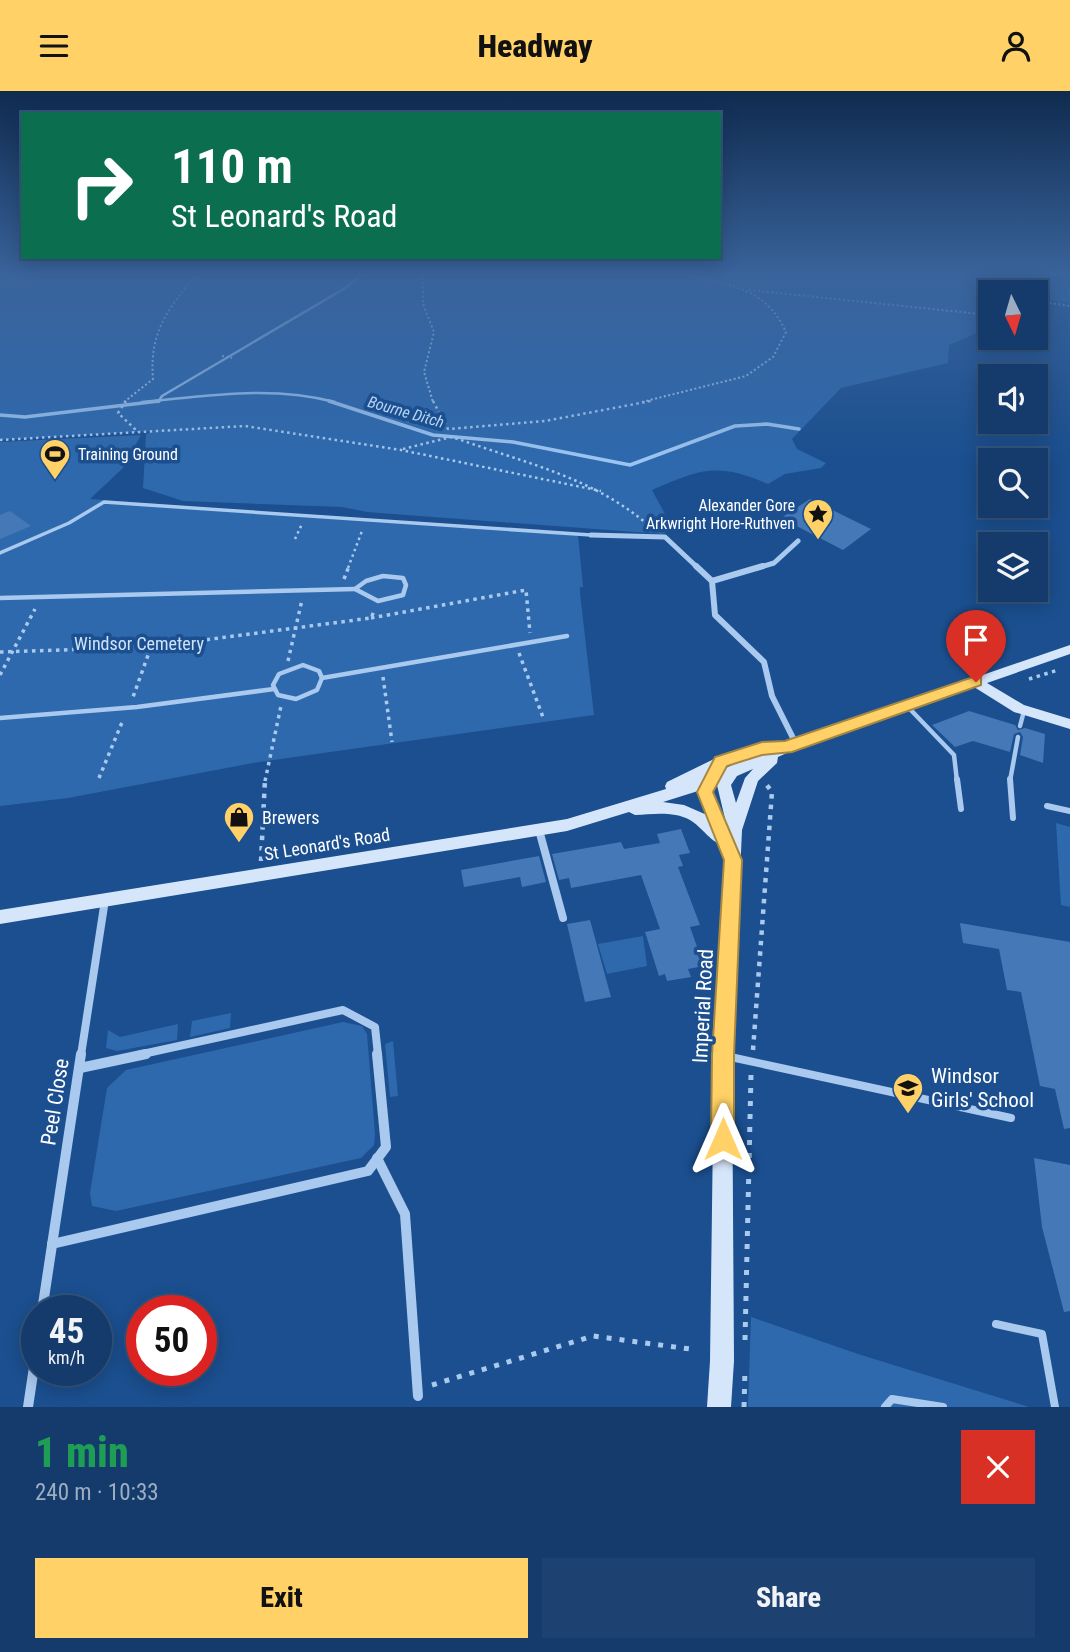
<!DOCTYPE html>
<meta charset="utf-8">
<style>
body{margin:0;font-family:"Roboto Condensed",sans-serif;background:#1d4271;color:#f1f3f6;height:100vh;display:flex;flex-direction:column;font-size:26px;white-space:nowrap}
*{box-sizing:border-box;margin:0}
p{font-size:23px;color:#9dadc1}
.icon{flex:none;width:38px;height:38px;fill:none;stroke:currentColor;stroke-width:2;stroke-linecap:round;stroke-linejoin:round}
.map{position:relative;height:1316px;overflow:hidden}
.details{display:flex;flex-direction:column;background:#143b6b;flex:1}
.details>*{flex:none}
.top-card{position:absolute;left:21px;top:21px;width:700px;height:147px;border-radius:0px;box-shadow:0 4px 18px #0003,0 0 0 2px #33557e;background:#0b6e4f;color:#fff;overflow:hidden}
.needle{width:46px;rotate:175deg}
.tools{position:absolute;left:978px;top:189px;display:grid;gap:14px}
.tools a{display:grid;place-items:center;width:70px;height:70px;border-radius:0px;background:#143b6b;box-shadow:0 4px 18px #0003,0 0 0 2px #33557e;font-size:35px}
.speed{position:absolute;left:21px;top:1204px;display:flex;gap:14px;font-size:35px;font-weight:700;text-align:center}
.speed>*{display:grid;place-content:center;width:91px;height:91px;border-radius:50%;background:#143b6b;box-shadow:0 4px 18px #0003,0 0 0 2px #33557e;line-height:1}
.speed small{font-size:18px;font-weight:400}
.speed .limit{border:10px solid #d22;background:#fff;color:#111}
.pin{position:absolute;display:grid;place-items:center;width:60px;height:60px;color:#fff;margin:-72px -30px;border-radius:50% 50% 50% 0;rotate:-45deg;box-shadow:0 0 7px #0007}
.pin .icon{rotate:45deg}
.me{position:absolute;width:77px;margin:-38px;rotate:0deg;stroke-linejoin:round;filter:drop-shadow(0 0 5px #0008)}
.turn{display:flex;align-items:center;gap:24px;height:147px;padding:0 35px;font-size:32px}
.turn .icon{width:91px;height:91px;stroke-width:2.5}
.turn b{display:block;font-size:49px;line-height:60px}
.round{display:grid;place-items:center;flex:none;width:74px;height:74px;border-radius:0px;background:#1d4271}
.overview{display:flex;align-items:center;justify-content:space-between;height:119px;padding:0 35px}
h1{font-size:42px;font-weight:800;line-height:52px;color:#1e9e55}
.action{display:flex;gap:14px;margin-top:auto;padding:14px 35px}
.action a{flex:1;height:80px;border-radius:0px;background:#ffd166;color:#111;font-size:28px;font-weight:800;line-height:80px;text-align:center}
.action a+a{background:#1d4271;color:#f1f3f6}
header{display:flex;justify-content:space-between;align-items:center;height:91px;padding:0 35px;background:#ffd166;color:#111;font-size:32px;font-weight:800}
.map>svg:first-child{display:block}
.green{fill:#2e69ad}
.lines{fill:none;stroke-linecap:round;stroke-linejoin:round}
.stream-far1{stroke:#9cc4f0;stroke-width:2.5}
.stream{stroke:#9cc4f0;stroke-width:3.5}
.building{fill:#4478b7}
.path-far4{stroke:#a9c9ee;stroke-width:2;stroke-dasharray:2 2.5;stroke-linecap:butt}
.path-far3{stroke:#a9c9ee;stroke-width:2.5;stroke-dasharray:2.5 3.5;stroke-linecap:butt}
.path-far2{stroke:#a9c9ee;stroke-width:3.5;stroke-dasharray:3.5 4.5;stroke-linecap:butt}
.path-far1{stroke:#a9c9ee;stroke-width:4.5;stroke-dasharray:4.5 6;stroke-linecap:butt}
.path{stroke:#a9c9ee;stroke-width:5;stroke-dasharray:5 8;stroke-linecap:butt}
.lane-far3{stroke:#a9c9ee;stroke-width:3.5}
.lane-far2{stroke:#a9c9ee;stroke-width:4.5}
.lane-far1{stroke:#a9c9ee;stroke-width:6}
.lane{stroke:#a9c9ee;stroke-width:8}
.street-far3{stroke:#a9c9ee;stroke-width:5}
.street-far2{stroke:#a9c9ee;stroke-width:6}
.street-far1{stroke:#a9c9ee;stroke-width:8}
.street{stroke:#a9c9ee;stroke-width:10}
.secondary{fill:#d6e6fa;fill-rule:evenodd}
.route{fill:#ffd166;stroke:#a68842;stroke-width:2}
.labels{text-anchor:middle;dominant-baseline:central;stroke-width:7;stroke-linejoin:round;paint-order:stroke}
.far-water-label{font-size:16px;font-style:italic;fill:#b5d3f5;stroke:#1b4f8f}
.far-poi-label{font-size:16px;fill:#fff;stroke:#1b4f8f;text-anchor:start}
.park-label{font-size:18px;fill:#cfe3fa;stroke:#1b4f8f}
.poi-label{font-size:18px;fill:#fff;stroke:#1b4f8f;text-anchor:start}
.street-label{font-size:18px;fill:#fff;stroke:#1b4f8f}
.near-street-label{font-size:21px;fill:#fff;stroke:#1b4f8f}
.near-poi-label{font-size:21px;fill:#fff;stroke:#1b4f8f;text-anchor:start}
</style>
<header><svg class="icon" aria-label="menu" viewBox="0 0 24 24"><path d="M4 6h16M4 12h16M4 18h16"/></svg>Headway<svg class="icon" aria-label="person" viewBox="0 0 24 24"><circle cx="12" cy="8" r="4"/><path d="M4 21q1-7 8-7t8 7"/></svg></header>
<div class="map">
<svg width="1070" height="1316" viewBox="0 0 1070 1316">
<rect width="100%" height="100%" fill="#1b4f8f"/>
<g class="green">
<path d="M0 182H845L917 188 923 182H1026L1070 194V212L1036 207V201H990V236L949 254 948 272 841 297 792 348 797 358 826 372 821 377 785 383 768 393C717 371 701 378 652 399L673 438 662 443 367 421 342 416 183 410 143 397 146 343 154 340 0 349Z"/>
<path d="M141 344 123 377 90 408 578 444 583 496H580V502L594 624 253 672 68 707 0 715V351Z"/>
<path d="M1056 732 1070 736V816L1061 814Z"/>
<path d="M643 845 647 875 607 883 598 853Z"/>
<path d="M231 922 230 937 190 946 192 930Z"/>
<path d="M343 931 362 935 367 943 375 1043 374 1054 361 1067 116 1120 92 1115 90 1102 107 997 126 979Z"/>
<path d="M178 933 177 949 117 960 106 957 108 939 120 946Z"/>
<path d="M393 950 398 1005 390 1006 385 953Z"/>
<path d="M751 1226 858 1263 1029 1316H748Z"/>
</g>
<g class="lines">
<g class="stream-far1">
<path d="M142 311C207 305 271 294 335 311"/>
<path d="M158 311 162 305 347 196 363 182"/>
</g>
<g class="stream">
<path d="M329 310 433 344 513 351 630 374 735 335 767 333 799 338"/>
<path d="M0 324 25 326 159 310"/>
</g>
</g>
<g class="building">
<path d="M810 408 871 438 843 459 781 427Z"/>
<path d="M10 420 31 435 0 448V424Z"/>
<path d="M969 620 1015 634 1018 639 1025 637 1045 643 1043 672 1020 664 1023 646 1020 641 1014 643 1010 661 973 650 955 656 932 634Z"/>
<path d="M681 738 690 762 679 764 683 775 678 776 700 834 690 836 704 875 688 878 691 886 667 890 665 883 659 885 645 841 660 838 641 784 571 797 569 787 559 789 552 763 621 751 624 758 660 752 657 743Z"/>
<path d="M539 765 546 791 522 796 520 786 464 796 461 779Z"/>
<path d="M590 829 611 906 585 911 567 833Z"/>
<path d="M960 832 1070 851V1037L1064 1038 1055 998 1040 995 1021 901 1007 899 999 858 963 852Z"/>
<path d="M1034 1067 1070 1074V1220L1064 1221 1042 1136Z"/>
</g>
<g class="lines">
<g class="path-far4">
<path d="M423 182V213L434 241 424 281 433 311"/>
<path d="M749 199 990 224"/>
<path d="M1036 210 1070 215"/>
<path d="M222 265 232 267"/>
<path d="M124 311 153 288C149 239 169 218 197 182"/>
<path d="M642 311 746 285 773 266 786 241C764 193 726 195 681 182"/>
</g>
<g class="path-far3">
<path d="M126 310 118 322 137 340"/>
<path d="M433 310 448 338 545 330 651 310"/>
<path d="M0 349 245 335 401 359 601 400"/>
<path d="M403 358 451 346 461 349C526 372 593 387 647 433"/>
<path d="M295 448 302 433"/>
<path d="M348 477 362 440"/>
</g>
<g class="path-far2">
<path d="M344 488 349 475"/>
<path d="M371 527 526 499 530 542"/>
<path d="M151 556 371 527 374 520"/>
<path d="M0 561 151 556 133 606"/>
<path d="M519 562 544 629"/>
<path d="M288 570 302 509"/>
<path d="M0 584 35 518"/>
<path d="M383 586 392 651"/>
<path d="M1029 588 1058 579"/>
<path d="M99 687 123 629"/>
<path d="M265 690 281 615"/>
</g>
<g class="path-far1">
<path d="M261 770 265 688"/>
<path d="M753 959 772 701 766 693"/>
</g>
<g class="path">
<path d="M745 1249 751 984"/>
<path d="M432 1294 593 1245 690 1258"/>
<path d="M744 1316 745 1278"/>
</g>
<path class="lane-far3" d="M0 462 69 432 104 411 591 444"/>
<g class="lane-far2">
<path d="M383 485 403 487 406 494 403 504 378 510 355 498 366 490Z"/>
<path d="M0 507 355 498"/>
<path d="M303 574 319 580 322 587 317 599 296 608 278 604 273 594 279 583Z"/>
<path d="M322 587 567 545"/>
<path d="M907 615 954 664 957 690"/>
<path d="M0 627 137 616 274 598"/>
<path d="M1020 635 1024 620"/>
<path d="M1010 690 1018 646"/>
</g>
<g class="lane-far1">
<path d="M957 688 961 718"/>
<path d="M1010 688 1013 727"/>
<path d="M1047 715 1070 720"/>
</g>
<g class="lane">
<path d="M726 965 1011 1027"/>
<path d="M996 1233 1042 1243 1055 1316"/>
<path d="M885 1316 892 1308 943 1316"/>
</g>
<g class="street-far3">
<path d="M591 444 665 446 698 477"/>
<path d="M757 477 774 472 798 450"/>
</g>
<g class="street-far2">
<path d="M696 475 712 490"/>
<path d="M763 475 712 490 715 524 764 571 772 605 796 653"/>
</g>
<g class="street-far1">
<path d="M539 739 563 827"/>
<path d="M81 964 105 809"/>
<path d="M138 964 343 919 375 936 378 964"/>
</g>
<g class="street">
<path d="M80 977 146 963"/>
<path d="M377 1067 405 1123 418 1305"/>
<path d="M52 1153 368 1080 386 1056 377 963"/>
<path d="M42 1220 81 963"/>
<path d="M28 1316 37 1256"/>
</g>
<path class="secondary" d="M1070 554V563L987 592 1024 614 1070 628V638L1014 621 974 596 791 660 778 666 777 672 758 690 742 739 732 964 734 1270 731 1316H707L710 1270 714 964 725 755C712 753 702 736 690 729 674 720 653 723 635 724L629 721 567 740 0 833V819L567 728 666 698 665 695 667 691 716 667 770 652 776 655ZM739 671 715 682 713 681ZM753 678 745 687 736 712 731 694 737 685ZM717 694 727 736V737L712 700ZM698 700 707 724 684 714 663 711Z"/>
</g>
<linearGradient id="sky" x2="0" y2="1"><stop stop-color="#0f2b4f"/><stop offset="0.5" stop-color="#39639b"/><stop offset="1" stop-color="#39639b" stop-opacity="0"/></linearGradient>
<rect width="1070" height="366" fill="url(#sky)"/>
<path class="route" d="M976 585 981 587V594L792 661 762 664 727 675 713 701 742 769 734 964V1048L731 1056 723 1059 715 1056 711 1048 712 964 724 769 697 701 715 666 762 651 785 650Z"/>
<defs>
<g id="stadium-pin" transform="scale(1.575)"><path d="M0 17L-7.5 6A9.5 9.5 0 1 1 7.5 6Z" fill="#ffd166" stroke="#1b4f8f"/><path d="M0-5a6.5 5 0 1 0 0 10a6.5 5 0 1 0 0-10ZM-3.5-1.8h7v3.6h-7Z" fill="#111"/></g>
<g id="sight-pin" transform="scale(1.575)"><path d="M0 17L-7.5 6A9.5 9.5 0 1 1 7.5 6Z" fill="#ffd166" stroke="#1b4f8f"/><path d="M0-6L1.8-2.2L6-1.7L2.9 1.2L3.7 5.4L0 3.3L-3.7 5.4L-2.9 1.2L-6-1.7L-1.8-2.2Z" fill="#111"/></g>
<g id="shop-pin" transform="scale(1.575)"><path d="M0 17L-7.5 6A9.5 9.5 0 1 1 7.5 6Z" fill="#ffd166" stroke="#1b4f8f"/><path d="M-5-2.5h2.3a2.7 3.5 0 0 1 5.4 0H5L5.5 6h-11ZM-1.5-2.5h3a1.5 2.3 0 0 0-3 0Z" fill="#111"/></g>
<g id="school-pin" transform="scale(1.575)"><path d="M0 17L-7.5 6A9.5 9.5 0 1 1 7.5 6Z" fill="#ffd166" stroke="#1b4f8f"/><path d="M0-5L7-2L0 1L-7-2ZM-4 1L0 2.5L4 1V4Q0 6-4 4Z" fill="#111"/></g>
</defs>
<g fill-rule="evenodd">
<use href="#stadium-pin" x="55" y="363"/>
<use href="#sight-pin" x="818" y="423"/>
<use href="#shop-pin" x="239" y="726"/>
<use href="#school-pin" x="908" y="997"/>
</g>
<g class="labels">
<g class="far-water-label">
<text transform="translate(406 321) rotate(16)">Bourne Ditch</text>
</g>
<g class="far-poi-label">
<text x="78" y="363">Training Ground</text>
<text x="795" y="414" text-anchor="end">Alexander Gore<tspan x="795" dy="18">Arkwright Hore-Ruthven</tspan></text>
</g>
<g class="park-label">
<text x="139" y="552">Windsor Cemetery</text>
</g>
<g class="poi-label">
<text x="262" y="726">Brewers</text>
</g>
<g class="street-label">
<text transform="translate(327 753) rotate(-9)">St Leonard's Road</text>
</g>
<g class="near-street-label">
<text transform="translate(703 915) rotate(-87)">Imperial Road</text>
<text transform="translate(55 1011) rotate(-81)">Peel Close</text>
</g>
<g class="near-poi-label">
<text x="931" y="985">Windsor<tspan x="931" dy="24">Girls' School</tspan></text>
</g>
</g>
</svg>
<div class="tools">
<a><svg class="needle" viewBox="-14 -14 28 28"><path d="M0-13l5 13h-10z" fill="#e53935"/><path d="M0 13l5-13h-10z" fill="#9dadc1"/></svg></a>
<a><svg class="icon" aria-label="sound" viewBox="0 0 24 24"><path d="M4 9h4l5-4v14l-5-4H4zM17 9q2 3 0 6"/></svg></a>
<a><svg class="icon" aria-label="search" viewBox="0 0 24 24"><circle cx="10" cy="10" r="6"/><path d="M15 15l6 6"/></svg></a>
<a><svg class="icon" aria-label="layers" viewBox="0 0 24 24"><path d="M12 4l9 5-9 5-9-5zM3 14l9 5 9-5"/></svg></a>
</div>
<div class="speed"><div>45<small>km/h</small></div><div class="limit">50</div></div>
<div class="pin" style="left:976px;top:591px;background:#d93025"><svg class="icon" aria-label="arrive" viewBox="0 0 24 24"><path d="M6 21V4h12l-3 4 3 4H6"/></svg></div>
<svg class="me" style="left:723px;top:1048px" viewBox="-20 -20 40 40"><path d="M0-17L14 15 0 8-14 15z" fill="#ffd166" stroke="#fff" stroke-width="4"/></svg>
<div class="top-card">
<div class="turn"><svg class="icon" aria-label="right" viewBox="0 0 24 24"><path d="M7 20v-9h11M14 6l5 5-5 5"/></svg><div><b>110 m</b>St Leonard's Road</div></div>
</div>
</div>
<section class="details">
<div class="overview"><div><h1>1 min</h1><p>240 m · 10:33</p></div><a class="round" style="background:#d93025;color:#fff"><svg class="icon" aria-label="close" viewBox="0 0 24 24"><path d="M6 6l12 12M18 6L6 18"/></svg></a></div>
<div class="action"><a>Exit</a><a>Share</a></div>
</section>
